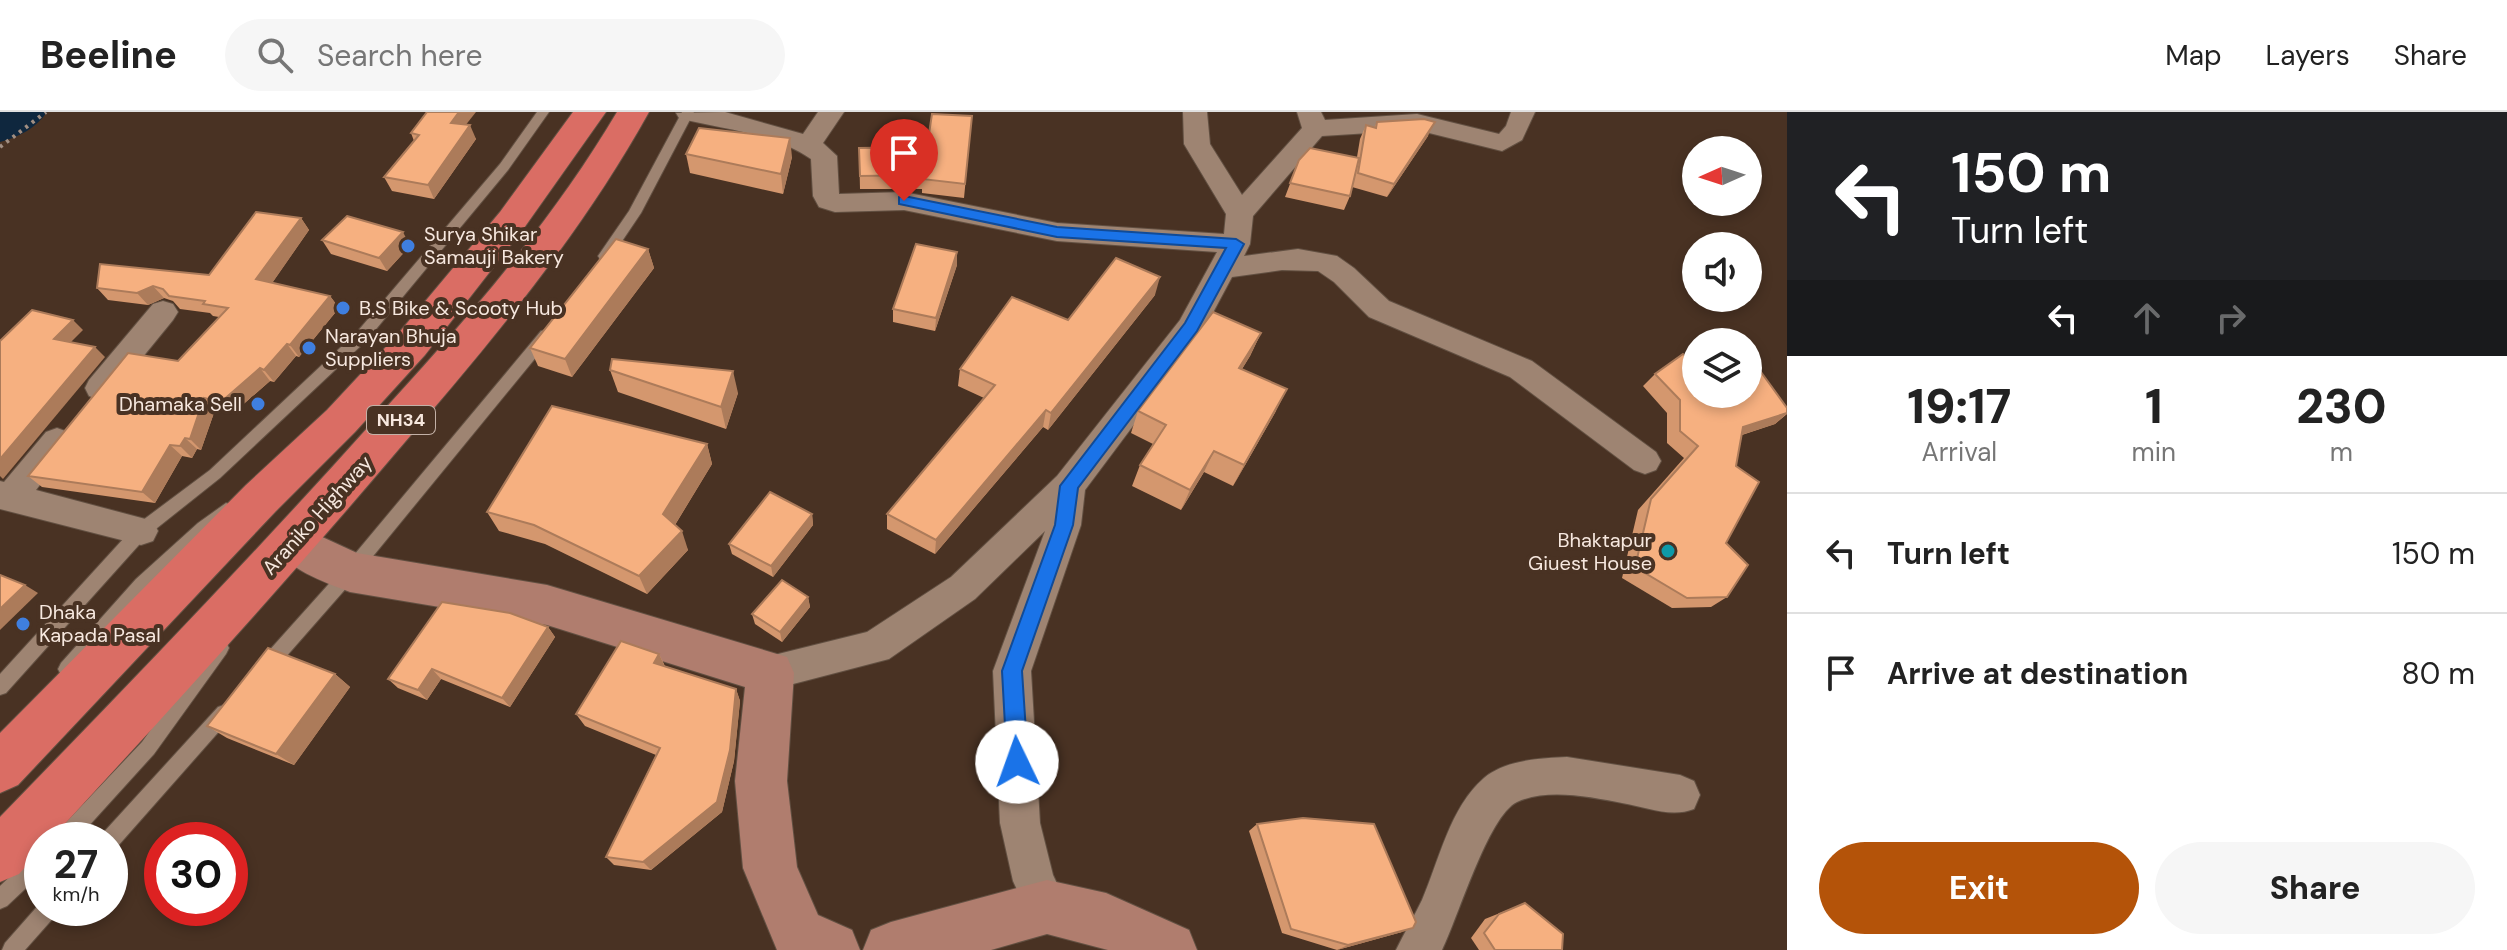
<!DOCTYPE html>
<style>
body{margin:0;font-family:"DM Sans",sans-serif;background:#f6f6f6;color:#222;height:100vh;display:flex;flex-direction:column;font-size:30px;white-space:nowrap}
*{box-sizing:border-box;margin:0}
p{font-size:26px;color:#767676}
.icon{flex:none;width:44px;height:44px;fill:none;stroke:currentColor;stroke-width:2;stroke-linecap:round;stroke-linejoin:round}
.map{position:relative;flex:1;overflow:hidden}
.drawer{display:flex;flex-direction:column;background:#fff;width:720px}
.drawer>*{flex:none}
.hud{background:#202124;color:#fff;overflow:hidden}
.needle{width:52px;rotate:267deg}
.tools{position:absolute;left:1682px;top:24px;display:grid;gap:16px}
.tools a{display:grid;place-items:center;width:80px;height:80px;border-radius:50%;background:#fff;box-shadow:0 4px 12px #0003;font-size:40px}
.speed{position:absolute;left:24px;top:710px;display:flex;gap:16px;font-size:40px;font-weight:700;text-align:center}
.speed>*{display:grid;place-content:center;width:104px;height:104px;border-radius:50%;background:#fff;box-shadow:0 4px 12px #0003;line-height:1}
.speed small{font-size:20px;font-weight:400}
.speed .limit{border:12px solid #d22;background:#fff;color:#111}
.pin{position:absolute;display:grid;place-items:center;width:68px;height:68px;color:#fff;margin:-82px -34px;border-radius:50% 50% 50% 0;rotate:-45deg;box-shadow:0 0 8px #0007}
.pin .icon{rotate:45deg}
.me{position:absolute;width:88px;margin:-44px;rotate:357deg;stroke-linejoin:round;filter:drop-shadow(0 0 6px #0008)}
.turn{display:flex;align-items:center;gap:28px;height:168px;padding:0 32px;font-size:36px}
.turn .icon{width:104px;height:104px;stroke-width:2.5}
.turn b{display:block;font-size:56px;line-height:68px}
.lanes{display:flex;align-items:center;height:76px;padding:0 32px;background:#0003;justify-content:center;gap:40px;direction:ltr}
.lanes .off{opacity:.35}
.eta{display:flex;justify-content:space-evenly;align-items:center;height:136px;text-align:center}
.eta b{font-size:48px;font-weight:800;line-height:56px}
.button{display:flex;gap:16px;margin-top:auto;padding:16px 32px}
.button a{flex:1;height:92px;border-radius:48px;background:#b45309;color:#fff;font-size:32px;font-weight:800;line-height:92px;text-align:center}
.button a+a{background:#f6f6f6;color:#222}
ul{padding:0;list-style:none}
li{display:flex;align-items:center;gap:24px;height:120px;padding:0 32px;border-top:2px solid #e0e0e0}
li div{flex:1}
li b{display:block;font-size:30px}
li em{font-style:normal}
header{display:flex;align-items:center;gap:48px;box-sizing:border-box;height:112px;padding:0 40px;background:#fff;border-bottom:2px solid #e0e0e0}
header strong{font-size:38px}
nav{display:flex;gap:44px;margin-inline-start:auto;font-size:28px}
.search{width:560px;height:72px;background:#f6f6f6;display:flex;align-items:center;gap:20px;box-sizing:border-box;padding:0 28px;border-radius:44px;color:#767676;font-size:30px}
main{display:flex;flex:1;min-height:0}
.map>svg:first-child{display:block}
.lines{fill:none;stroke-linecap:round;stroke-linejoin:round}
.river{fill:#0f273e;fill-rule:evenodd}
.lane-casing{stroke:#625042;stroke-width:2}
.street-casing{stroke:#625042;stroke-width:2}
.secondary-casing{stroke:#625042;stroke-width:2}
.highway-casing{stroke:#625042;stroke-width:2}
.path{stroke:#a18e82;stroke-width:4;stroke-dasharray:3 5;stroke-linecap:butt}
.lane{fill:#9e8472;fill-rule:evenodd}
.street{fill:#9e8472;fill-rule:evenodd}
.secondary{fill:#b07d6e;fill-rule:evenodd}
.highway{fill:#da6d64;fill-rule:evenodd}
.wall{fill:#d4976e}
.shaded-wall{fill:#ac7b5a}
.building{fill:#f6b080;stroke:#ac7b5a;stroke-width:2}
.route{fill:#1a73e8;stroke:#114b97;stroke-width:2}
.shop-dot{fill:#3f7fe0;stroke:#493223;stroke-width:3}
.culture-dot{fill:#0f9aa8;stroke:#493223;stroke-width:3}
.labels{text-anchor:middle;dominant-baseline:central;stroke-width:8;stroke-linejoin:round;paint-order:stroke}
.shield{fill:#493223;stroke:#c3b1a7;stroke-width:2}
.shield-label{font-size:18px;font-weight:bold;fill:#f7e8df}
.poi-label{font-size:20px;fill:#f7e8df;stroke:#493223;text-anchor:start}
.street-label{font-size:20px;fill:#f7e8df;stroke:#493223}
</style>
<header>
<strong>Beeline</strong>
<div class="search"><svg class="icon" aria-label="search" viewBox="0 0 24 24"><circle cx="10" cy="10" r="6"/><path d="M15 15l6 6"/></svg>Search here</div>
<nav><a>Map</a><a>Layers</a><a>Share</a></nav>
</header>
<main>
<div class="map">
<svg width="1787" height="838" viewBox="0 0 1787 838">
<rect width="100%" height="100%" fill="#493223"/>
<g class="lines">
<path class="river" d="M0 0H47C36 16 19 25 0 30Z"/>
<g class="lane-casing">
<g id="lane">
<path d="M537 0H549L508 58 367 228 220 366 147 424 6 581 0 583V562L135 414 210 358 357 220 500 52Z"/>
<path d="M682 0H694L641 101 610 147H600L598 144 629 99Z"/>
<path d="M546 218 553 223 551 227 356 465 270 563 264 565 258 563 255 557 258 551 344 455 541 219Z"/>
<path d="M226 391 232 393 234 398 232 403 147 477 73 563 67 565 61 563 58 557 61 551 136 467 198 411Z"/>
<path d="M220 528 226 530 229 536 226 542 154 642 76 728H53L56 721 142 630 214 530Z"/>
<path d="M224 593 230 595 233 601 230 607 117 735 110 738V728H100L103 721 218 595Z"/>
<path d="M42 738V761L7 794 0 797V774L35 741Z"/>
<path d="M42 789V796H59L56 803 25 838H2L5 831Z"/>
</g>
</g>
<g class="street-casing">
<g id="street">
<path d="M725 0 803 22 818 0H844L823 31 837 44 839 82 904 80 1057 111 1224 122 1226 102 1184 32 1183 0H1207L1210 32 1242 83 1302 16 1297 0H1321L1325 8 1417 2 1499 22 1506 14 1511 0H1535L1522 28 1502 39 1417 18 1322 24 1253 104 1250 132 1244 144 1298 137 1337 144 1354 156 1389 189 1532 249 1656 340 1661 349 1656 358 1645 362 1634 358 1510 265 1369 205 1334 170 1318 159 1282 158 1232 165 1201 223 1085 378 1081 413 1031 559 1040 711 1053 763 1068 795 1062 810 1047 816 1032 810 1013 769 1000 711 993 559 1045 419 975 487 889 547 770 578 757 573 751 561 757 549 770 544 867 520 951 465 1057 364 1180 208 1217 140 1057 129 904 98 835 100 819 95 813 84 811 47C772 20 724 18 679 6L676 1Z"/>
<path d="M163 189 173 192 178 200 173 208 111 284 100 288 89 284 85 276 89 268 153 192Z"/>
<path d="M57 316 68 320 73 329 36 378 153 409 158 419 153 429 141 433 0 397V369L4 370 46 320Z"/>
<path d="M1567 645 1680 663 1694 669 1700 683 1694 697C1671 706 1646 695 1622 691 1591 685 1547 676 1517 690 1488 704 1458 806 1442 838H1396C1404 821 1414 805 1422 788 1439 749 1450 695 1484 666 1505 648 1541 646 1567 645Z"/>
</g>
</g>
<g class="secondary-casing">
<g id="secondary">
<path d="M294 412 357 441 547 473 787 545 794 561 787 669 797 755 818 803 852 818 860 838H777L743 756 735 669 745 575 547 513 350 480C324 470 284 456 272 431L278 418Z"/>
<path d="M1047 768 1106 781 1189 818 1197 838H1108L1047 822 991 838H863L871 818 891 810Z"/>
</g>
</g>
<g class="highway-casing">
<g id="highway">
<path d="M573 0H606L524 116 425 243 355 320 276 399 18 673 0 681V621L246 373 327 298 397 223 500 100Z"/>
<path d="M617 0H649C579 126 487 235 393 344 282 475 166 602 50 728H42V737L19 762 0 770V705C125 576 250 447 370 313 460 215 549 115 617 0Z"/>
</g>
</g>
<path class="path" d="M0 35 46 0"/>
<use href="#lane" class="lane"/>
<use href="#street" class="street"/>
<use href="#secondary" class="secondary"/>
<use href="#highway" class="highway"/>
</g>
<g class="wall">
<path d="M972 4 964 86 922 81V77H860L859 36 927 35Z"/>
<path d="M1377 10 1428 24 1387 85 1352 75 1350 84 1344 98 1285 85 1299 48 1357 45 1360 27 1366 13 1374 16Z"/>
<path d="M466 13 476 27 434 87 392 79 384 65 414 29 411 21Z"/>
<path d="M686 42 792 45 783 82 690 61Z"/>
<path d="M301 106 309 118 272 171 330 184 339 196 299 245 296 244 274 270 270 269 232 302 215 298 201 338 197 337 192 346 182 344 155 391 42 375 28 364 178 249 219 205 213 204 210 201 180 197 173 189 164 186 148 193 108 188 97 176 209 163Z"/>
<path d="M322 128 410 134 387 159 331 142Z"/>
<path d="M648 137 654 156 572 265 538 254 530 236Z"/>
<path d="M957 140V153L935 219 893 210V197Z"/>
<path d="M1155 183 1048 318 1043 315 935 442 887 417V402L984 286 958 274 960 257 1068 208Z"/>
<path d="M1261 221 1250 244 1242 257 1276 299 1233 374 1204 360 1181 398 1132 374 1140 353 1153 332 1131 321 1138 299Z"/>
<path d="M610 258 738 281 726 317 618 280Z"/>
<path d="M1655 262 1696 282 1787 296V302L1775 312 1742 323 1736 354 1726 431 1727 485 1711 495 1672 496 1622 466 1638 398 1684 346 1667 331V301L1643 274Z"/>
<path d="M707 332 712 352 675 413 688 438 647 482 545 432 499 419 487 400Z"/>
<path d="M812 402 813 413 773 465 732 442 729 432Z"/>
<path d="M808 485 810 495 782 530 755 512 752 502Z"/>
<path d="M548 515 555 525 510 595 441 567 427 588 398 576 388 567Z"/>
<path d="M659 542 665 554 736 577 740 589 734 649 722 700 651 758 614 753 606 745 656 643 585 614 576 602Z"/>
<path d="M335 562 350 575 294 653 227 626 207 614Z"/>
<path d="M1257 712 1402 820 1337 838 1282 821 1249 719Z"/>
<path d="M1525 791 1562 838H1479L1471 826 1485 807Z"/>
</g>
<g class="shaded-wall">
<path d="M459 0H476L457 24 451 11Z"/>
<path d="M1435 10 1428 24 1387 85 1394 72Z"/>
<path d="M470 13 476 27 434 87 428 73Z"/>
<path d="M790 26 792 45 783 82 781 62Z"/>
<path d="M301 106 309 118 266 180 256 167Z"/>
<path d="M403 120 410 134 387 159 379 146Z"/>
<path d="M648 137 654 156 572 265 565 247Z"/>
<path d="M957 140V153L935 219 936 206Z"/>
<path d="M1160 165 1155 183 1048 318 1051 301Z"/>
<path d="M153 174 164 186 148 193 137 181Z"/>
<path d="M330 184 339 196 299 245 290 233Z"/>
<path d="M73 208 83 218 64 237 54 227Z"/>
<path d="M1261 221 1250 244 1229 278 1239 256Z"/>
<path d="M287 232 296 244 274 270 264 258Z"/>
<path d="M95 235 105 245 3 367 0 364V347Z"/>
<path d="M260 256 270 269 232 302 221 290Z"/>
<path d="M733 259 738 281 726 317 721 295Z"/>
<path d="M1287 277 1276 299 1233 374 1244 353Z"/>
<path d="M204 286 215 298 201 338 190 327Z"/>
<path d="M1046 298 1043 315 935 442 936 428Z"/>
<path d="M1787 301 1775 312 1729 327 1743 315Z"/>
<path d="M185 326 197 337 192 346 180 334Z"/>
<path d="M707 332 712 352 670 421 663 402Z"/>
<path d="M170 333 182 344 155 391 142 380Z"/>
<path d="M1214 339 1204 360 1181 398 1190 378Z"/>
<path d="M812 402 813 413 773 465 771 454Z"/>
<path d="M682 419 688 438 647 482 639 464Z"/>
<path d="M25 473 38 481 0 518V497Z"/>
<path d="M808 485 810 495 782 530 780 520Z"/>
<path d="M548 515 555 525 510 595 502 586Z"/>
<path d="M659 542 665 555 654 551Z"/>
<path d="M432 557 441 567 427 588 418 578Z"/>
<path d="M335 562 350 575 294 653 276 642Z"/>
<path d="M736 577 740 589 734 649 722 700 651 758 643 750Z"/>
<path d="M1413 816 1402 820 1337 838 1348 833Z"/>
</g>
<g class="building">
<path d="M427 0H459L451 11 470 13 428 73 384 65 419 23 411 21Z"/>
<path d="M932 2 972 4 965 72 922 67 923 63 860 64 859 36 927 35Z"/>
<path d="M1424 7 1435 10 1394 72 1358 61 1366 13 1376 16 1377 10Z"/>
<path d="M699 16 790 26 781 62 686 42Z"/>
<path d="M1310 36 1359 46 1350 84 1290 71 1299 48Z"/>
<path d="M256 100 301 106 256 167 330 184 290 233 287 232 264 258 260 256 221 290 204 286 190 327 185 326 180 334 170 333 142 380 28 364 128 241 178 249 228 196 203 192 205 189 169 184 163 177 153 174 137 181 97 176 100 152 209 163Z"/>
<path d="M347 104 403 120 379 146 322 128Z"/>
<path d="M616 127 648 137 565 247 530 236Z"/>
<path d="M916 132 957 140 936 206 893 197Z"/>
<path d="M1116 146 1160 165 1051 301 1046 298 936 428 887 402 995 273 960 257 1012 185 1068 208Z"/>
<path d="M32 198 73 208 54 227 95 235 0 347V229Z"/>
<path d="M1213 200 1261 221 1239 256 1287 277 1244 353 1214 339 1190 378 1140 353 1166 313 1138 299Z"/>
<path d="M1683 242 1696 251V282H1748V262L1761 260 1787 296V301L1743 315 1736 354 1759 370 1726 431 1748 453 1727 485 1687 486 1635 455 1651 387 1698 334 1680 319V288L1655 262Z"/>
<path d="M612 247 733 259 721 295 610 258Z"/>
<path d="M552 294 707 332 663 402 682 419 639 464 534 413 487 400Z"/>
<path d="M770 380 812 402 771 454 729 432Z"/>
<path d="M0 463 25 473 0 497Z"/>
<path d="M782 468 808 485 780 520 752 502Z"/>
<path d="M442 490 510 501 548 515 502 586 432 557 418 578 388 567Z"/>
<path d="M621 529 659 542 654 551 736 577 730 638 717 690 643 750 606 745 660 636 576 602Z"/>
<path d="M268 536 335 562 276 642 207 614Z"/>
<path d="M1303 706 1374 712 1416 810 1413 816 1348 833 1291 817 1257 712Z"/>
<path d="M1525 791 1563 822 1562 838H1495L1484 821 1499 802Z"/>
</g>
<path class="route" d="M904 84 1057 115 1236 127 1244 132 1197 219 1078 376 1073 413 1022 559 1028 650 1025 657 1017 660 1010 657 1007 650 1002 559 1055 413 1060 374 1185 211 1226 136 1057 125 899 92V85Z"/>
<g class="shop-dot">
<circle cx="408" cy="134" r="8"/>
<circle cx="343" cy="196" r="8"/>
<circle cx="309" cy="236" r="8"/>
<circle cx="258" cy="292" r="8"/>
<circle cx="23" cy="512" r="8"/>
</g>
<circle class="culture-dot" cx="1668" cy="439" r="8"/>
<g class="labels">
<rect class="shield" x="367" y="294" width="68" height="28" rx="6"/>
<g class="shield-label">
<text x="401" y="308">NH34</text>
</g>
<g class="poi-label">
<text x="424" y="122">Surya Shikar<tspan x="424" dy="23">Samauji Bakery</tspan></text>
<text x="359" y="196">B.S Bike &amp; Scooty Hub</text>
<text x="325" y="224">Narayan Bhuja<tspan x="325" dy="23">Suppliers</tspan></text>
<text x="242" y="292" text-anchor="end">Dhamaka Sell</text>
<text x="1652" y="428" text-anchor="end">Bhaktapur<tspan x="1652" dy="23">Giuest House</tspan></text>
<text x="39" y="500">Dhaka<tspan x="39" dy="23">Kapada Pasal</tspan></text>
</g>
<g class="street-label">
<text transform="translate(317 403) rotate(-48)">Araniko Highway</text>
</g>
</g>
</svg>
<div class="tools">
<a><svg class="needle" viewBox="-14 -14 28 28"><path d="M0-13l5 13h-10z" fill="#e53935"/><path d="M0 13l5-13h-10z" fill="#767676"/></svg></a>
<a><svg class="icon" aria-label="sound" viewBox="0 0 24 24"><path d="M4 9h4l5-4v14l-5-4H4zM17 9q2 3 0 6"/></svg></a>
<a><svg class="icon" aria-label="layers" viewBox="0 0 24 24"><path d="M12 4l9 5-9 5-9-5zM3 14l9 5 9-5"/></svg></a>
</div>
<div class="speed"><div>27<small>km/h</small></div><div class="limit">30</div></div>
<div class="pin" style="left:904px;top:89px;background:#d93025"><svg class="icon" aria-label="arrive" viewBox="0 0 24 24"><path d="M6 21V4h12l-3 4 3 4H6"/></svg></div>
<svg class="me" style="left:1017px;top:650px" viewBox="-20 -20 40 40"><circle r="19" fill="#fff"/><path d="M0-13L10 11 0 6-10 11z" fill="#1a73e8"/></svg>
</div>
<section class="drawer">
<div class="hud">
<div class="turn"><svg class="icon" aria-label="left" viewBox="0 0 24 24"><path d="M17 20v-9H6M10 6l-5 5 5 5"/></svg><div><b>150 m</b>Turn left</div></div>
<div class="lanes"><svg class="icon" aria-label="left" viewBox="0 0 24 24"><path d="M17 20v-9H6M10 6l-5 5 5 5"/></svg><svg class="icon off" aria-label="ahead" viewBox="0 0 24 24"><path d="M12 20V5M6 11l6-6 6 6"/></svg><svg class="icon off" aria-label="right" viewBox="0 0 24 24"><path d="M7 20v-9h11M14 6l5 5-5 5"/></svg></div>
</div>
<div class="eta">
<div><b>19:17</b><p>Arrival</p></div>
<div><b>1</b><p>min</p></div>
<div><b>230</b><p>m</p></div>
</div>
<ul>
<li><svg class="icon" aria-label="left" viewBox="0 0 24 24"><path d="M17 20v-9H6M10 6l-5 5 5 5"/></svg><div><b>Turn left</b></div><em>150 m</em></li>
<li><svg class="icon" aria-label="arrive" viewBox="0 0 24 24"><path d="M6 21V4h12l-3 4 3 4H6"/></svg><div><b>Arrive at destination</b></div><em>80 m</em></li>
</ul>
<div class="button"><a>Exit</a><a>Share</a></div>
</section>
</main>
